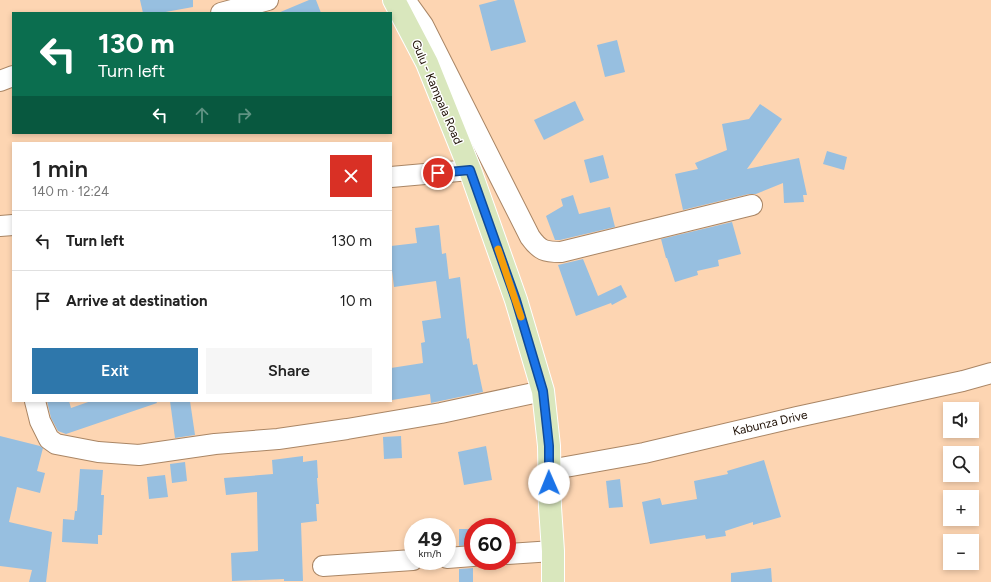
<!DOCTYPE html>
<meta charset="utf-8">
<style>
body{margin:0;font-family:Figtree,sans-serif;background:#f6f6f6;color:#222;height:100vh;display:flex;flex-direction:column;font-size:15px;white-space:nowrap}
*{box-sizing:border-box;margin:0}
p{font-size:13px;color:#767676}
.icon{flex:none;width:22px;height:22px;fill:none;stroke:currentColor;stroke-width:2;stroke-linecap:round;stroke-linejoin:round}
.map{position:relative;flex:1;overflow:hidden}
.panel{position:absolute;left:12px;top:142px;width:380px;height:260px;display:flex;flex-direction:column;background:#fff;border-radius:0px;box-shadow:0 2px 6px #0003}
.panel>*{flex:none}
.guide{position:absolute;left:12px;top:12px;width:380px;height:122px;border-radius:0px;box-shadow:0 2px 6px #0003;background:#0b6e4f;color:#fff;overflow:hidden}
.fabs{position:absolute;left:943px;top:402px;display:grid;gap:8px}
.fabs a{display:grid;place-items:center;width:36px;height:36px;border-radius:0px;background:#fff;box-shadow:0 2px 6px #0003;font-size:20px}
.speed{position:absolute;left:404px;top:518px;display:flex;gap:8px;font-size:20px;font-weight:700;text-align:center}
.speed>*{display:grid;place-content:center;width:52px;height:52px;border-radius:50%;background:#fff;box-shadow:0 2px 6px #0003;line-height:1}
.speed small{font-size:10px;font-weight:400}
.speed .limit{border:6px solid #d22;background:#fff;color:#111}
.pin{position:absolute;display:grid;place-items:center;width:34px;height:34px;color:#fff;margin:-17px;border:2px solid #fff;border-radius:50%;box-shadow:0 1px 4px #0007}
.me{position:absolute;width:44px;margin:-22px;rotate:359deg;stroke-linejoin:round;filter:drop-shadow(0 0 3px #0008)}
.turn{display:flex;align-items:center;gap:14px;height:84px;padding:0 20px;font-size:18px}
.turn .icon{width:52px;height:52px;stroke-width:2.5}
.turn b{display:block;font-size:28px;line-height:34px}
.lanes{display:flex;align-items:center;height:38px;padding:0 20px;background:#0003;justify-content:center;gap:20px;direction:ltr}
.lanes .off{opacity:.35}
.round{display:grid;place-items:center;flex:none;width:42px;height:42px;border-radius:0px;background:#f6f6f6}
.summary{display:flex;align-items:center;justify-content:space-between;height:68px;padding:0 20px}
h1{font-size:24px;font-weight:600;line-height:30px}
.action{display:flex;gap:8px;margin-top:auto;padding:8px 20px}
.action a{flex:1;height:46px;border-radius:0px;background:#2e77ab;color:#fff;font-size:16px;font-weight:600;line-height:46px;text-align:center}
.action a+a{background:#f6f6f6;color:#222}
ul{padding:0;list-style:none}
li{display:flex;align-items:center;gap:12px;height:60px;padding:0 20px;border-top:1px solid #e0e0e0}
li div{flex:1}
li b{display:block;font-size:15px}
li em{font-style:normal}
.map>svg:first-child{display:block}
.building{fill:#97bfe0}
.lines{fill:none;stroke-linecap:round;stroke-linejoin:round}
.street-casing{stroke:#aa8665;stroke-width:22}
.primary-casing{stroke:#fff;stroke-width:24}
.street{stroke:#fff;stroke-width:20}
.primary{stroke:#d9e7bd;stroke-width:22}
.route-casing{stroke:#114b97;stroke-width:10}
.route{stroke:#1a73e8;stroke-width:7}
.slow{stroke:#f59e0b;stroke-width:7}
.labels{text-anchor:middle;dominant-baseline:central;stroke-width:3;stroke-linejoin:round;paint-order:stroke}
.street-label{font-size:12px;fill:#1d0f04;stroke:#fff}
</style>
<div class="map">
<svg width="991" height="582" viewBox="0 0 991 582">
<rect width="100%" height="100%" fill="#fdd5b2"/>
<g class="building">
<path d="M140 0H193V7L160 13H143Z"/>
<path d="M309 0H316L321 13H278Z"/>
<path d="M498 0H514L526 42 491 51 479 5Z"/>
<path d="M617 40 625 72 605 77 597 45Z"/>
<path d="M575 101 584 120 544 140 534 120Z"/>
<path d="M760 104 782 119 747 169 799 158 807 195H803L804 202 784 203 783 183 756 194H749L683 210 675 174 698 169 695 163 727 150 722 124 749 119Z"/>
<path d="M827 151 847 157 844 170 823 164Z"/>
<path d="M603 155 609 178 590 183 584 160Z"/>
<path d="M573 195 579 214 610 207 615 227 560 240H555L546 216 563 206 561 199Z"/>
<path d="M732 222 741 254 718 260 719 266 697 271 698 275 675 282 667 258H666L661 239Z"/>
<path d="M439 225 442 254 446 253 449 279 460 277 467 339 469 338 473 365 477 364 483 392 431 403 430 394 392 400 391 390V368L423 363 421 343 425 342 422 321 441 318 436 281 394 287 391 262V246L417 243 415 228Z"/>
<path d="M583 259 598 296 621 285 627 297 612 305 611 303 576 316 558 265Z"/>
<path d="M47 401H69L71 408 91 401H156L157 403 66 434 58 431 51 418Z"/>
<path d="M170 401H190L195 435 175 438Z"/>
<path d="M0 436 40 446 43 448 37 471 45 473 40 493 17 487 9 522 52 532 46 582H29L32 570 0 566Z"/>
<path d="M401 436 402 458 384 459 383 437Z"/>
<path d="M486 446 492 480 464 485 458 452Z"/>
<path d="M303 456V462L317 460 318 478H317L319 504H316L317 521 301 523 303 581H284V579L232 581 231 553 258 551 257 492 226 495 224 478 273 474 272 460Z"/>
<path d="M764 460 781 517 753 525V522L725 531 726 536 706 539 705 535 650 544 642 502 660 498 662 505 697 499 694 481 728 474 727 471Z"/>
<path d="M185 462 187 481 172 483 170 464Z"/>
<path d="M80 469 103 470 101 495H104L102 535H98V544L62 542 63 519 74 520 75 511H77Z"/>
<path d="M165 475 168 497 149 499 147 477Z"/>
<path d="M620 479 623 507 609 508 606 481Z"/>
<path d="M459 529H473V545L459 546Z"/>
<path d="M473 568V582H459V569Z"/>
<path d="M771 568 772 582H731V573Z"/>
</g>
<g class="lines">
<g class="street-casing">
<g id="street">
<path d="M405 0 423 25 530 237C540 251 545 252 561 252L752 205"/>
<path d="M221 13 268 0"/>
<path d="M0 81 13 76"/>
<path d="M391 177 470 170"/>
<path d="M0 226 13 225"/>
<path d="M35 401 40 421 49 439 56 444 98 452 139 455 215 444 278 439 347 429 441 413 543 391"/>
<path d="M549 470 644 453 797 417 963 381 991 373"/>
<path d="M507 554 553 551"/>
<path d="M447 558 473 556"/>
<path d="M323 566 413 560"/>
</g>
</g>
<g class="primary-casing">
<path id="primary" d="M394 0 427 63 470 170 516 300 543 391 549 446 550 507 553 551V582"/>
</g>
<use href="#street" class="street"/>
<use href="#primary" class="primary"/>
</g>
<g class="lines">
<g class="route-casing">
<path id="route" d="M438 173 470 170 516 300 543 391 549 446V483"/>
</g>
<use href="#route" class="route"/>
<path class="slow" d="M498 249 521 317"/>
</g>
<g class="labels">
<g class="street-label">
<text transform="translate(437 92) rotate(67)">Gulu - Kampala Road</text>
<text transform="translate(770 423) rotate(-13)">Kabunza Drive</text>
</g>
</g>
</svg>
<div class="fabs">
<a><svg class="icon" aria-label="sound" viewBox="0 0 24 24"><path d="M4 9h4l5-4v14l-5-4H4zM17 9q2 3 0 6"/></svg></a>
<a><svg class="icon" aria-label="search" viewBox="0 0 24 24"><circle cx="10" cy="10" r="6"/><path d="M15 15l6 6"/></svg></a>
<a>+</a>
<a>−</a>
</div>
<div class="speed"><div>49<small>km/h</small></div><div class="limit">60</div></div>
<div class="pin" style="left:438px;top:173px;background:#d93025"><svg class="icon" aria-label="arrive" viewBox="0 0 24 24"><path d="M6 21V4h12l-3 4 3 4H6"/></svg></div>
<svg class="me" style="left:549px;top:483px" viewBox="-20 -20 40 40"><circle r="19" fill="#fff"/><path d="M0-13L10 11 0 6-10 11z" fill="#1a73e8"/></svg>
<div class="guide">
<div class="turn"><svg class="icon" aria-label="left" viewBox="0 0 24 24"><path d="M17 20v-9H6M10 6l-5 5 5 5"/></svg><div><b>130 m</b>Turn left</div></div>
<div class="lanes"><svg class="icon" aria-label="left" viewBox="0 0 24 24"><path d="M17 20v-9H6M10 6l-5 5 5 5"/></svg><svg class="icon off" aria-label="ahead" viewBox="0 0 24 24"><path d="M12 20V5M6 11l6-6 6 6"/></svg><svg class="icon off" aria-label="right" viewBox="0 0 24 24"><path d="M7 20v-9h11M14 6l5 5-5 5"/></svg></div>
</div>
<section class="panel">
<div class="summary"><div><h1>1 min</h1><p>140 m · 12:24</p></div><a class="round" style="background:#d93025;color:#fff"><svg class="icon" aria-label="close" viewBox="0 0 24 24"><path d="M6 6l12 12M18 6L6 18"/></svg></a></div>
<ul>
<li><svg class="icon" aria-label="left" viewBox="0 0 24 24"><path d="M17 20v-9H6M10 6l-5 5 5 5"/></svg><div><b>Turn left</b></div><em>130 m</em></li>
<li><svg class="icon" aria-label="arrive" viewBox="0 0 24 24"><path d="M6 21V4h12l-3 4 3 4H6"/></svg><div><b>Arrive at destination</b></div><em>10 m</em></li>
</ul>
<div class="action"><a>Exit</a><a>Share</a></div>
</section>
</div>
